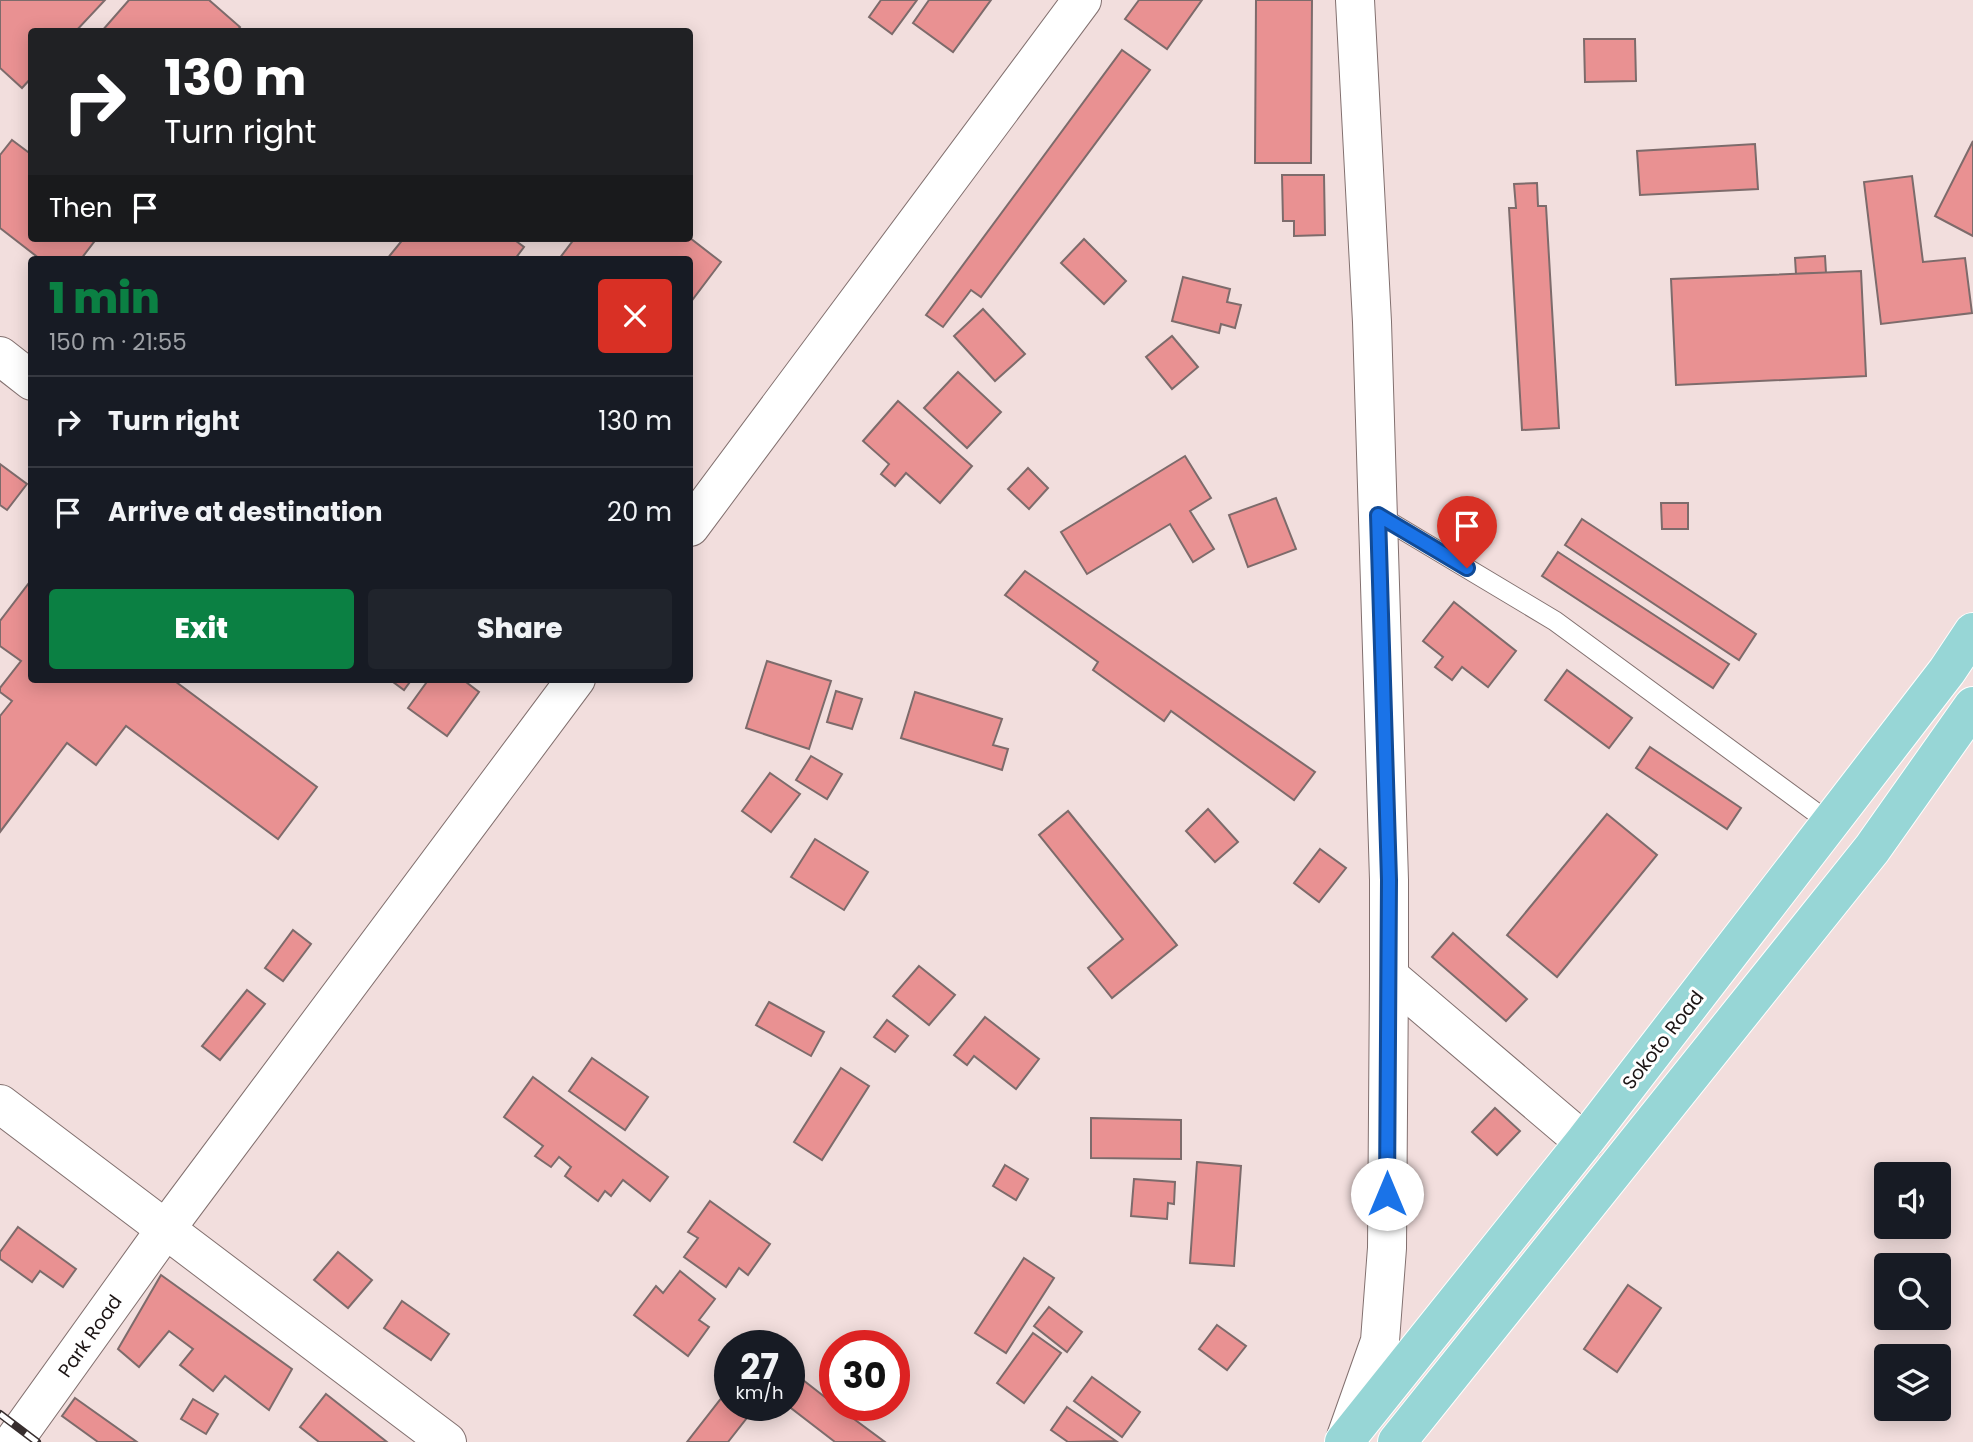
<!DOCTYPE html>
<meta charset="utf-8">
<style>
body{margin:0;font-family:Poppins,sans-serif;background:#20242c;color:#f1f3f6;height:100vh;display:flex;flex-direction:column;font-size:26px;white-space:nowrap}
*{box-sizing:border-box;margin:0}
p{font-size:23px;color:#9ea1a6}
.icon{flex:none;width:38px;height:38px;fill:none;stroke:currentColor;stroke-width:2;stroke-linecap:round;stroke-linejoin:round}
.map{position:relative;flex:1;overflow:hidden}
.sheet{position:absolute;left:28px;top:256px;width:665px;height:427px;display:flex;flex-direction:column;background:#171b24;border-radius:7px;box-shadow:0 4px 18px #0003}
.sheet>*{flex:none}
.top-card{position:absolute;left:28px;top:28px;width:665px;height:214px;border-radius:7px;box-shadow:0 4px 18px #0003;background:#202124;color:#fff;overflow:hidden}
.controls{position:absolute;left:1874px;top:1162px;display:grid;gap:14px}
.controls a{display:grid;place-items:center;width:77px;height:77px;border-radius:7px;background:#171b24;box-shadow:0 4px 18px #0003;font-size:35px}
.speed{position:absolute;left:714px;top:1330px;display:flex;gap:14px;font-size:35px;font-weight:700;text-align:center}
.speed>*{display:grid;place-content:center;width:91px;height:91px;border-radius:50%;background:#171b24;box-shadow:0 4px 18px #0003;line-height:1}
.speed small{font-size:18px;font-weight:400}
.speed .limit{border:10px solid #d22;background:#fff;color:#111}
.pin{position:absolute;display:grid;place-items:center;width:60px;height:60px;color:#fff;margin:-72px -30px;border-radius:50% 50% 50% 0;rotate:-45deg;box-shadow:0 0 7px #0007}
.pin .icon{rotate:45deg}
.me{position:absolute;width:77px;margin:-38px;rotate:0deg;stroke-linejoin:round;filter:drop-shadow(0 0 5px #0008)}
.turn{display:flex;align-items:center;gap:24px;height:147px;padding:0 21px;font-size:32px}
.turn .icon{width:91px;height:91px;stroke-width:2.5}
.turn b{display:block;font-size:49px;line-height:60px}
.then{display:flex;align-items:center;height:66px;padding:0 21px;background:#0003;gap:14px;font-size:26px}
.round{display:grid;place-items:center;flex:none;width:74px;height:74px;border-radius:7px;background:#20242c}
.head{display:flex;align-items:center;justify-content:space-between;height:119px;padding:0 21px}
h1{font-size:42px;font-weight:800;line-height:52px;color:#0b8043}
.action{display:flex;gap:14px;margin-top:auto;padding:14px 21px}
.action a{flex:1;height:80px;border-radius:7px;background:#0b8043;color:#fff;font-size:28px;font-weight:800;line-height:80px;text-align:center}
.action a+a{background:#20242c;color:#f1f3f6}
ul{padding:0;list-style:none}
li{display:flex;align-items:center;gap:21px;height:91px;padding:0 21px;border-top:2px solid #363941}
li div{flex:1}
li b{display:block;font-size:26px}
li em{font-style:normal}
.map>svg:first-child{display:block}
.building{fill:#e99192;stroke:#7d6b6b;stroke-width:2}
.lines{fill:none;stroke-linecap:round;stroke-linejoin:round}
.service-casing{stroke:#82706f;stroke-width:21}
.minor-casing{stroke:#82706f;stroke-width:40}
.primary-casing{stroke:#fff;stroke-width:40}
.service{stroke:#fff;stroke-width:19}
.minor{stroke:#fff;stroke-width:38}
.primary{stroke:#97d6d6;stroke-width:38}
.rail-casing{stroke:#372e2e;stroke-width:8}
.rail{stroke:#fff;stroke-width:5;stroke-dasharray:16;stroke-linecap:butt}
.route-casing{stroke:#114b97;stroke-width:18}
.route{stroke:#1a73e8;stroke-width:12}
.labels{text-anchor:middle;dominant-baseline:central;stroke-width:6;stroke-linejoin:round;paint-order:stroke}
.street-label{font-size:19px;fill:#1b1414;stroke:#fff}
</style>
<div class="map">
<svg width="1973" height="1442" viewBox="0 0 1973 1442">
<rect width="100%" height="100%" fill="#f2dedd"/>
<g class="building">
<path d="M0 0H105L75 32H32V77L22 88 0 68Z"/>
<path d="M129 0H209L240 27 236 32H101Z"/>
<path d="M881 0H917L892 34 869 17Z"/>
<path d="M929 0H991L953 52 913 23Z"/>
<path d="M1139 0H1202L1167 49 1125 19Z"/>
<path d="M1256 0H1312L1311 163H1255Z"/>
<path d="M1584 39H1635L1636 81 1585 82Z"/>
<path d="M1122 50 1150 70 981 297 971 290 943 327 926 315Z"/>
<path d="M12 140 32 155V238H97L81 259H40L0 228V155Z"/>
<path d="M1973 141V236L1935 216Z"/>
<path d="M1755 144 1758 189 1640 195 1637 151Z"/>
<path d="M1282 175H1324L1325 235 1294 236V221H1283Z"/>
<path d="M1912 176 1923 262 1965 258 1972 313 1881 324 1864 182Z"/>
<path d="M1537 183 1538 206H1546L1559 428 1522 430 1509 208H1516L1514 184Z"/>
<path d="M404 238H512L524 247 515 259H387Z"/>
<path d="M575 238H690L721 262 690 303V259H559Z"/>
<path d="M1084 239 1126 281 1104 304 1061 263Z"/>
<path d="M1825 256 1826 273 1796 274 1795 258Z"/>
<path d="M1861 271 1866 376 1676 385 1671 279Z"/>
<path d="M1183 277 1230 289 1227 302 1241 305 1235 328 1221 324 1219 333 1172 321Z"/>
<path d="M983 309 1025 354 995 381 954 336Z"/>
<path d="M1172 336 1198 367 1172 389 1146 357Z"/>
<path d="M958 372 1001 412 967 448 924 408Z"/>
<path d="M898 401 972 466 940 503 906 473 895 486 881 474 889 464 863 441Z"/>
<path d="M1185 456 1211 498 1190 511 1214 549 1193 562 1170 524 1087 574 1061 532Z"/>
<path d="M0 464 27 484 7 510 0 505Z"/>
<path d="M1028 468 1048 488 1029 509 1008 489Z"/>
<path d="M1276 498 1296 549 1248 567 1229 515Z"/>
<path d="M1661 503H1688V529H1662Z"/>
<path d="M1582 519 1756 634 1739 660 1565 545Z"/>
<path d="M1558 552 1729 664 1713 688 1542 576Z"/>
<path d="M1025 571 1315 772 1294 800 1171 711 1164 721 1093 670 1098 662 1005 595Z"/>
<path d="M32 579V679H172L317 787 278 839 126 726 96 765 67 743 0 832V716L12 701 0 692V688L21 661 0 646V621Z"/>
<path d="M1454 602 1516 651 1488 687 1462 667 1452 680 1435 667 1443 657 1423 641Z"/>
<path d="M767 661 831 681 809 749 746 728Z"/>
<path d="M1567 670 1632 718 1609 748 1545 700Z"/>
<path d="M389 679H412L404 690Z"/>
<path d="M429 679H462L479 692 447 736 408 708Z"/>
<path d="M836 691 862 699 852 729 827 722Z"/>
<path d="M915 692 1002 719 993 745 1008 749 1002 770 901 738Z"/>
<path d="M1650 747 1741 808 1727 829 1636 768Z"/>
<path d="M811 756 842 774 827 799 796 780Z"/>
<path d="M770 773 800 794 771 832 742 811Z"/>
<path d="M1208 809 1238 842 1215 862 1186 831Z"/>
<path d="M1068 811 1177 945 1112 998 1088 968 1123 939 1039 835Z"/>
<path d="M1607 814 1657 855 1557 977 1507 935Z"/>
<path d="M815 839 868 872 844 910 791 877Z"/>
<path d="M1320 849 1346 868 1319 902 1294 883Z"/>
<path d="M293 930 311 944 283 981 265 968Z"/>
<path d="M1453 933 1527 999 1506 1021 1432 957Z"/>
<path d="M919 966 955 995 929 1025 893 996Z"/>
<path d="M247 990 265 1004 220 1060 202 1046Z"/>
<path d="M769 1002 824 1032 811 1056 756 1025Z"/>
<path d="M985 1017 1039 1059 1016 1089 974 1056 967 1065 954 1055Z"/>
<path d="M887 1020 908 1036 895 1052 874 1037Z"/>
<path d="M592 1058 648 1097 625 1130 569 1091Z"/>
<path d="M841 1068 869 1086 822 1160 794 1142Z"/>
<path d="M533 1077 668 1177 650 1201 623 1180 611 1196 605 1191 598 1201 565 1176 571 1167 559 1157 551 1167 535 1156 543 1146 504 1117Z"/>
<path d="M1495 1108 1520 1131 1497 1155 1472 1132Z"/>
<path d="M1091 1118 1181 1120V1159L1091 1158Z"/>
<path d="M1197 1162 1241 1166 1234 1266 1190 1263Z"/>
<path d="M1005 1165 1028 1179 1016 1200 993 1186Z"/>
<path d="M1134 1179 1175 1182 1174 1204 1168 1203 1167 1219 1131 1216Z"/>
<path d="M710 1201 770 1244 748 1275 739 1268 726 1287 684 1257 698 1238 688 1232Z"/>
<path d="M18 1227 76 1269 63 1287 40 1271 32 1282 0 1259V1252Z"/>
<path d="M338 1252 372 1280 348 1308 314 1280Z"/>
<path d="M1024 1258 1054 1278 1006 1353 975 1333Z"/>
<path d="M680 1271 715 1299 699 1320 709 1327 688 1356 634 1315 656 1286 663 1293Z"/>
<path d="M161 1275 292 1369 269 1410 225 1376 213 1391 180 1365 193 1349 169 1331 139 1367 118 1349Z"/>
<path d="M1628 1285 1661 1308 1617 1372 1584 1349Z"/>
<path d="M402 1301 449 1334 431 1360 384 1328Z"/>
<path d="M1049 1307 1082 1332 1067 1352 1034 1326Z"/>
<path d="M1217 1325 1246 1346 1227 1370 1199 1349Z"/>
<path d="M1033 1333 1061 1353 1024 1403 997 1383Z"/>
<path d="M789 1369 835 1405 885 1442H835L787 1405Z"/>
<path d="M1092 1377 1140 1412 1122 1437 1074 1401Z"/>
<path d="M730 1387V1405H757L728 1442H687Z"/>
<path d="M326 1394 387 1442H319L300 1427Z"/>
<path d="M75 1398 137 1442H98L62 1416Z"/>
<path d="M193 1399 218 1414 206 1434 181 1419Z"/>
<path d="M1067 1407 1116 1441 1068 1442 1051 1430Z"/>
</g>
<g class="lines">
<g class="service-casing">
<path id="service" d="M1378 515 1555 621 1830 823"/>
</g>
<g class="minor-casing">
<g id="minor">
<path d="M0 356 32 381"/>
<path d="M690 527 1082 0"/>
<path d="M1389 976 1584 1142"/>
<path d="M0 1104 447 1442"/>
<path d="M1346 1437 1380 1341 1387 1248 1389 976V880L1372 322 1355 0"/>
<path d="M13 1442 165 1230 576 679"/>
</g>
</g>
<g class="primary-casing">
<g id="primary">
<path d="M1344 1442 1584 1142 1947 671 1973 632"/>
<path d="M1397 1442 1872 849 1973 706"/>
</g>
</g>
<use href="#service" class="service"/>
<use href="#minor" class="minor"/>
<use href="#primary" class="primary"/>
<g class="rail-casing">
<path id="rail" d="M0 1414 37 1442"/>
</g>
<use href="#rail" class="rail"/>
</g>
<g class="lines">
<g class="route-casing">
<path id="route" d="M1387 1194 1389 880 1378 515 1467 568"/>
</g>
<use href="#route" class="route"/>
</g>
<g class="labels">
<g class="street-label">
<text transform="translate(1663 1040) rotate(-52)">Sokoto Road</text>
<text transform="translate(90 1336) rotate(-55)">Park Road</text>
</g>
</g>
</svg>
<div class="controls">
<a><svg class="icon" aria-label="sound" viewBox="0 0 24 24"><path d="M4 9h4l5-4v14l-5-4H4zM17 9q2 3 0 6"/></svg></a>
<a><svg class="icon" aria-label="search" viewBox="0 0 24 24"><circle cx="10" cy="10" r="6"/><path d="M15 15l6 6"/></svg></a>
<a><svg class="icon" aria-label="layers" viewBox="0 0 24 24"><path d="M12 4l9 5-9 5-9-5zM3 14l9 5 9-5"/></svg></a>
</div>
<div class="speed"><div>27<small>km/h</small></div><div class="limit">30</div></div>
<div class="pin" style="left:1467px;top:568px;background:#d93025"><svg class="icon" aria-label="arrive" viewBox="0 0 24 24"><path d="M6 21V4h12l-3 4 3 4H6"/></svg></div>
<svg class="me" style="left:1387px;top:1194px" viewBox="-20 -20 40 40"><circle r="19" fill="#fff"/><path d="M0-13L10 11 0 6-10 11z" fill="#1a73e8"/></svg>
<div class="top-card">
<div class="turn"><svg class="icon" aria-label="right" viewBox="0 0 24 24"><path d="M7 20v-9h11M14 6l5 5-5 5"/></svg><div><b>130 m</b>Turn right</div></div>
<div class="then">Then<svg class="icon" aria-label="arrive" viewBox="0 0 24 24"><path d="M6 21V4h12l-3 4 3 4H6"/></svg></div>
</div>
<section class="sheet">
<div class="head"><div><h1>1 min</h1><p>150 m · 21:55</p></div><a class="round" style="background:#d93025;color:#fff"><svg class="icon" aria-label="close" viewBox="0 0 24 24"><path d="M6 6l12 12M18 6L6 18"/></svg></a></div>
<ul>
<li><svg class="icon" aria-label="right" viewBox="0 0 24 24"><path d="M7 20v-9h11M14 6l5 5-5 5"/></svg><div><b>Turn right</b></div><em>130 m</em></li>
<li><svg class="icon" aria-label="arrive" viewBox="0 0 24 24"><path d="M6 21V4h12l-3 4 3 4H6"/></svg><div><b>Arrive at destination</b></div><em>20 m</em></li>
</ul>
<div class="action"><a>Exit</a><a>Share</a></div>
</section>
</div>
